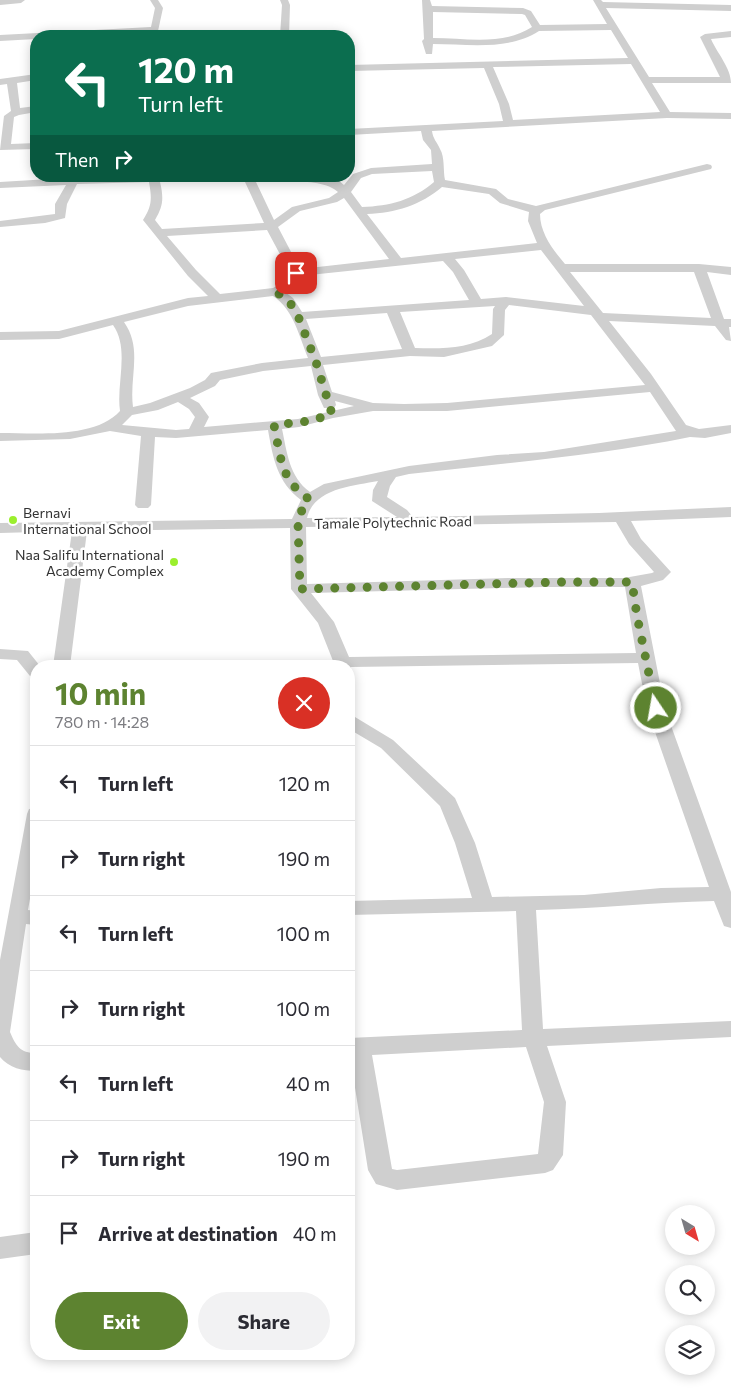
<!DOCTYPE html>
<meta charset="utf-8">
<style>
body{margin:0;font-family:Commissioner,sans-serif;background:#f2f2f3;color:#2b2b33;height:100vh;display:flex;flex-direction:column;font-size:19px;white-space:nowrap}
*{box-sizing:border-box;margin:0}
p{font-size:16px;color:#7c7c81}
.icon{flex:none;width:28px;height:28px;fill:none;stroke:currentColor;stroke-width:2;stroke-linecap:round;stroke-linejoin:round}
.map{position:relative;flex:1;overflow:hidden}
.drawer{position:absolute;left:30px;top:660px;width:325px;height:700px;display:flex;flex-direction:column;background:#fff;border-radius:20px;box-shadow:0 2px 12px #0003}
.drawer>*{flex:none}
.banner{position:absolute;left:30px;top:30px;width:325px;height:152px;border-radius:20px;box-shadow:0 2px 12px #0003;background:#0b6e4f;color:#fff;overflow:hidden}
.needle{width:32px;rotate:143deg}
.fabs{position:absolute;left:665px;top:1205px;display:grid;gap:10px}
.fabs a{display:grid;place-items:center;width:50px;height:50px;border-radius:50%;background:#fff;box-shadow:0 2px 12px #0003;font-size:25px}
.pin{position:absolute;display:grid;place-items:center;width:42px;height:42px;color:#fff;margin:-21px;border-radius:10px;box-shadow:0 2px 8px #0006}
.me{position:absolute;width:55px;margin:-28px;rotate:348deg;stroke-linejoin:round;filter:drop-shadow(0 0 4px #0008)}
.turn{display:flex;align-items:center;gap:18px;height:105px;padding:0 25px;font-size:22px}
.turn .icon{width:65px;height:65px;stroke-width:2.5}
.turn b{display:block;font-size:35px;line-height:42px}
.then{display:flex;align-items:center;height:48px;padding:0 25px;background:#0003;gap:10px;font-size:19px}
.round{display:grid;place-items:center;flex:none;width:52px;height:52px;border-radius:26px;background:#f2f2f3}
.summary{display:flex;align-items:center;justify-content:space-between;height:85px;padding:0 25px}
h1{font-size:30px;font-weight:700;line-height:38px;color:#5d8330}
.button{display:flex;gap:10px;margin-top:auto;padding:10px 25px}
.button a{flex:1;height:58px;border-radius:30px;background:#5d8330;color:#fff;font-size:20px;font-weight:700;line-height:58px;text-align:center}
.button a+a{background:#f2f2f3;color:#2b2b33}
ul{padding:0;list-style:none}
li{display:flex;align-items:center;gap:15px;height:75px;padding:0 25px;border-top:1px solid #e1e1e2}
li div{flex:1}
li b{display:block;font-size:19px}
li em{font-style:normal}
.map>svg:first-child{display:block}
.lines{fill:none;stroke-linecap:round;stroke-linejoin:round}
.minor{fill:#cfcfcf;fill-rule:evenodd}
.route{stroke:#5d8330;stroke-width:9;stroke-dasharray:0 16.2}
.poi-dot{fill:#9bef2d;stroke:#fff;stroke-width:2}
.labels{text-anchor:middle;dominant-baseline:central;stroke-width:5;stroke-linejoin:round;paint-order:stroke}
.poi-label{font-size:14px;fill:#323232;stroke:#fff;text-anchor:start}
.street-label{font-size:14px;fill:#323232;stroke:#fff}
</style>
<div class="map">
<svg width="731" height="1391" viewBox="0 0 731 1391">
<rect width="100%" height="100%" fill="#fff"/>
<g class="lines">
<g class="minor">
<path d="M0 0H25L21 3 0 5Z"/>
<path d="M150 0H158L163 8 158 31 77 36H36V39L0 41V35L151 27 155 8Z"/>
<path d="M280 0H288L290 5 289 36H280L282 5Z"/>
<path d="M422 0H430L432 6 523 8 531 11 540 25 607 24 593 0H601L603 2 731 5V11L606 8 649 77H720L700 37 705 34 731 31V37L711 39C717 53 731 68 731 83H652L670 112 731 113V119L667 118 432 131C433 139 437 142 440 149 445 157 443 171 445 180L496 189 508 199 536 206 707 164 711 165 712 167 711 169 545 210 540 214C540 233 553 250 565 264H699L731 267V275L707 272 724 319H731V327H729L731 341 726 340 715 326 609 321 651 374 686 425 699 429 731 425V433L705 438 690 437C597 456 503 463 409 474L396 477 390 486 387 497 407 510 413 517 599 513 731 507V517L631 521 641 539 671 572 663 580 641 586 665 709 731 892V928L724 926 714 901C655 902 596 909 536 910L543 1029 731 1021V1037L547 1046 566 1102 563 1155 553 1170 545 1173 397 1190 376 1184 368 1170 350 1056H349V1038L522 1030 516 911 349 915V901L472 898 455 843 440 806 381 748 349 729V715L355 717 393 740 455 798 475 843 492 897 584 895 661 888 709 887 647 709 638 663 351 667 349 670V666H335L318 623 291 589 290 528 87 531 70 666H53L72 531 0 533V523L292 519 301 500C277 482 273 458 268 430L176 438 155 437 151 505 148 508H138L135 505 141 436 110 431 70 439 0 441V433C35 433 95 439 120 411 116 384 130 349 113 325L59 339 0 340V332L59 331 188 298 208 296 188 276 143 220C152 206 152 199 149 182L77 184 67 204 65 218 45 223 0 227V221L55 214V204L66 185 0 188V182L99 176H308L338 180 344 185 353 174 371 168 432 164 431 150 423 140 421 131 349 135V129L503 121 499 104 484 68 349 71V65L628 58 611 30 539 31C508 51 468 44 433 44L432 54H426L422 41 424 39ZM433 12 522 14 525 15 532 27C503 46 466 38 433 38ZM631 64 660 112 513 120 509 104 493 67ZM432 171 434 182C413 200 390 206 362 207L351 192 361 178 372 174ZM160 182H245L264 223 162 229 155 220C163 206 164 199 160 182ZM256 182C278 182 322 177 338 192L329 198 292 207 274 220ZM442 187 489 194 500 203 529 212 528 221 537 243 401 258 367 214C395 213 421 205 442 187ZM344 198 389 259 300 269 278 227 300 211 337 202ZM267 230 290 273 284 282 273 288 220 294 196 270 167 236ZM541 250 584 306 506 297 481 299 464 270 455 259ZM443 261 453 272 469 300 302 312 293 298 285 292 292 288 300 276ZM570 272H694L711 318 603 313ZM273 296C294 310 299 336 308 358L262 363 211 373 205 380 190 388 150 403 133 407C129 377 143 349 124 322L188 306ZM509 305 591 315 645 385 447 403 404 404 373 403 332 392 323 365 410 356 444 357 492 346 504 335 505 310ZM495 306 493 309 492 334C470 349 441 349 415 348L400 312ZM387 313 402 349 321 357 306 319ZM311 366 318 395 324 408H334L336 405 335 401 354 406 298 419 204 427 209 417 199 403 190 398 215 386 220 380 263 371ZM650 392 676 431 544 452 497 455 409 466 324 484 310 492C289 477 287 452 282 429L299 427 333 418 373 411H447ZM178 402 189 409 195 417 189 429 176 430 122 425 132 415 158 410ZM378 481 373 490 372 501 397 517 307 518C314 488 353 486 378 481ZM616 522 629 544 654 572 652 573 624 578H508L307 584 306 527ZM543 587H625L636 653 349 657 334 622 311 593ZM526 1047 544 1102 538 1154 397 1170 392 1169 372 1055Z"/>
<path d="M36 74V80L17 83 20 108 36 106V112L19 115 14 117 11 144 36 143V149L0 150 4 116 11 111 7 84 0 85V79Z"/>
<path d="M0 649 28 651 40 666H36V677L30 676 17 660 0 659Z"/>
<path d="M36 808V865L28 910 36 911V925L26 924 10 1032C16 1046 20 1053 36 1053V1071C23 1071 9 1068 0 1057V960L27 814 29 809Z"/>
<path d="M36 1232V1254L0 1259V1237Z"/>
</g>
</g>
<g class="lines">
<path class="route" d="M296 273 288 286 276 292 289 301 298 316 316 362 332 414 310 421 274 425C281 457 280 480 309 499L301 512 298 524 300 589 562 582H632L637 616 656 708"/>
</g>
<g class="poi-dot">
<circle cx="13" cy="520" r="5"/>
<circle cx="174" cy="562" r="5"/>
</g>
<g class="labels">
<g class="poi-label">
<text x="23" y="512">Bernavi<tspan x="23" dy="16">International School</tspan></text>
<text x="164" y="554" text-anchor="end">Naa Salifu International<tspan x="164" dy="16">Academy Complex</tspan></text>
</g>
<g class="street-label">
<text transform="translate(393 522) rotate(-1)">Tamale Polytechnic Road</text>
</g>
</g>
</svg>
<div class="fabs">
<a><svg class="needle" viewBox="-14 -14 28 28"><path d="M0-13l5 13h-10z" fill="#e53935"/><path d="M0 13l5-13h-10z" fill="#7c7c81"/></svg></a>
<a><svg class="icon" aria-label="search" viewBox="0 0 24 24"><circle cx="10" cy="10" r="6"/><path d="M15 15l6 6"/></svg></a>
<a><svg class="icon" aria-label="layers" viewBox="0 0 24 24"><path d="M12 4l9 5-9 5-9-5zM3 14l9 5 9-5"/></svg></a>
</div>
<div class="pin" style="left:296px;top:273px;background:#d93025"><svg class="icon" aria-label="arrive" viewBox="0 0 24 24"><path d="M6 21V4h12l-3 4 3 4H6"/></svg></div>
<svg class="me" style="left:656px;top:708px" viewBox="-20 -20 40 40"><circle r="17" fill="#5d8330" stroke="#fff" stroke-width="3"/><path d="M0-11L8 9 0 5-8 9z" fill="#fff"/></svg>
<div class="banner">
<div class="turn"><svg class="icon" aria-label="left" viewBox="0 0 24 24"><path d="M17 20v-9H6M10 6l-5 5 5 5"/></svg><div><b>120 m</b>Turn left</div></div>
<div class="then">Then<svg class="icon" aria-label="right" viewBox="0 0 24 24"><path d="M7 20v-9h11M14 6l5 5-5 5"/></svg></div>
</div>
<section class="drawer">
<div class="summary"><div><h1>10 min</h1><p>780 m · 14:28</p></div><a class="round" style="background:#d93025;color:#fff"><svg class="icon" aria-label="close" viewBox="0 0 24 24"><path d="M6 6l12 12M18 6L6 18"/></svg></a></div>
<ul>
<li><svg class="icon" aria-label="left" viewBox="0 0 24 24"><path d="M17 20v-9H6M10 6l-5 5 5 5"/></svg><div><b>Turn left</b></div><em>120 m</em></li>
<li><svg class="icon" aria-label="right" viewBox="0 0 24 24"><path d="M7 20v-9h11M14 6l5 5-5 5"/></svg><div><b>Turn right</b></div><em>190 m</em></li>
<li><svg class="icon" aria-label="left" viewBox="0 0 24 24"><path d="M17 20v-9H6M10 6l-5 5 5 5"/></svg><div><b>Turn left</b></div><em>100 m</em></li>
<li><svg class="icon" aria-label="right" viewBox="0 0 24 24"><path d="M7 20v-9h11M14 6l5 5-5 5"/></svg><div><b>Turn right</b></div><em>100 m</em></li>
<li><svg class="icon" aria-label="left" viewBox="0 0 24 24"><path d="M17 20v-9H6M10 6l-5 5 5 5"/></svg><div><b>Turn left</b></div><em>40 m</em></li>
<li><svg class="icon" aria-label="right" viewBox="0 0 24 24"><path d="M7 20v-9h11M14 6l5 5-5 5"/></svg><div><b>Turn right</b></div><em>190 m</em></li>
<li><svg class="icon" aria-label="arrive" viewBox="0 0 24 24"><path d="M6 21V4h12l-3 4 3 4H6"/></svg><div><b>Arrive at destination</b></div><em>40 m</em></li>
</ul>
<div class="button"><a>Exit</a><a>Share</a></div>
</section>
</div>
